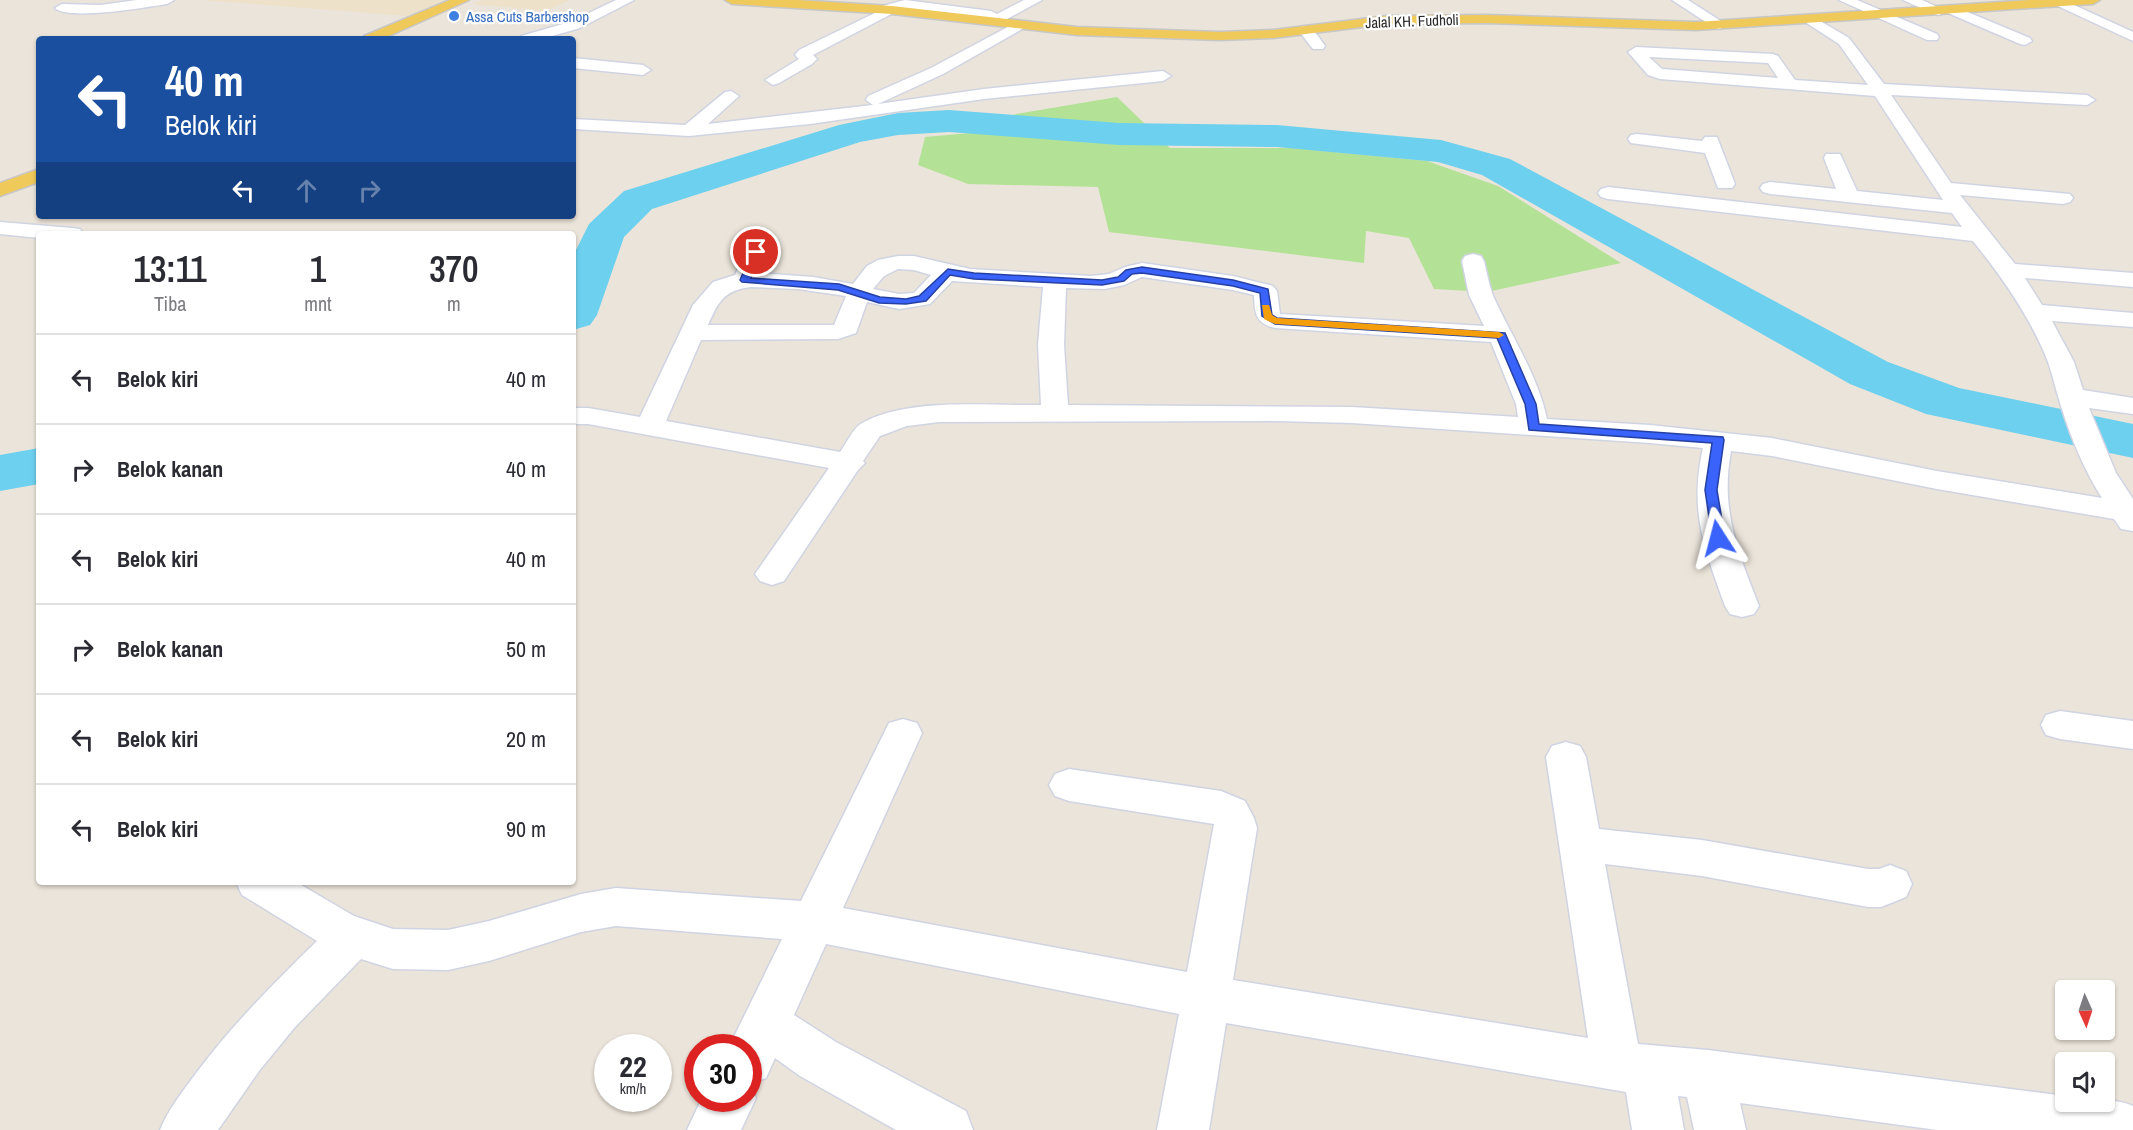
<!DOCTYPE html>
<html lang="id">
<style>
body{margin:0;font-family:"Archivo Narrow",sans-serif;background:#f7f7f7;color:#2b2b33;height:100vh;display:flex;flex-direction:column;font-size:22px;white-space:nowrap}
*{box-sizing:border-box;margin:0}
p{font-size:20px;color:#7c7c81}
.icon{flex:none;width:33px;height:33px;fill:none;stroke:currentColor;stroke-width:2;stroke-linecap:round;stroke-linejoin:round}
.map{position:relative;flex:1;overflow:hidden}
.drawer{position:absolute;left:36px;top:231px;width:540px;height:654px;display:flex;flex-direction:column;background:#fff;border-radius:6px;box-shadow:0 2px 4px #0004}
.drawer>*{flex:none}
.hud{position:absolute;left:36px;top:36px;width:540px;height:183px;border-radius:6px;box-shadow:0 2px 4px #0004;background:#1a4fa0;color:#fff;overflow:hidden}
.needle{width:39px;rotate:177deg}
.controls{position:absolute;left:2055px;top:980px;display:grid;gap:12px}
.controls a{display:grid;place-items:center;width:60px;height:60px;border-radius:6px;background:#fff;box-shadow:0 2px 4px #0004;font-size:30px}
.speed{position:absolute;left:594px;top:1034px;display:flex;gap:12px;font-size:30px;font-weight:700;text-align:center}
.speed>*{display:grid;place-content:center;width:78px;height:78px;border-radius:50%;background:#fff;box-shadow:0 2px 4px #0004;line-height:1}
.speed small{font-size:15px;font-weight:400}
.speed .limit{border:9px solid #d22;background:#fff;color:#111}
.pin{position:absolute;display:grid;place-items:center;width:51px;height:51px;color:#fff;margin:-26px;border:3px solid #fff;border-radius:50%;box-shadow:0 2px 6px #0007}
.me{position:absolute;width:66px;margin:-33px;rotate:351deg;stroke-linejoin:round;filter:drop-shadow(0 0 4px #0008)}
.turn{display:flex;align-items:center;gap:21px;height:126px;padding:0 30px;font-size:27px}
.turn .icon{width:78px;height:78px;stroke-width:2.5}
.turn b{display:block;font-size:42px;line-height:51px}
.lanes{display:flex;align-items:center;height:57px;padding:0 30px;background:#0003;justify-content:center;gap:30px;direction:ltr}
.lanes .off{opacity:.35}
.eta{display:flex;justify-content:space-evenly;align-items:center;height:102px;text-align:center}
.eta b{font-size:36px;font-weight:600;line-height:42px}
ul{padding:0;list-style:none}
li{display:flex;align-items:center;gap:18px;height:90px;padding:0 30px;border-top:2px solid #e1e1e2}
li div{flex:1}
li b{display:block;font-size:22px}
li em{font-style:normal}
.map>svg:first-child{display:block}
.education{fill:#ede1ca}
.green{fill:#b3e296}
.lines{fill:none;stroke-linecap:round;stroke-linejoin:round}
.river{fill:#6dd0ee;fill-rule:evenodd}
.minor-casing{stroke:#d0d4e2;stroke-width:3}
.major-casing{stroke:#c7c7c7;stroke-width:3}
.minor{fill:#fff;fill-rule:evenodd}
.major{fill:#f0c95b;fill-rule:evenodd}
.route{fill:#3963fa;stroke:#2540a2;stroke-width:1.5}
.slow{fill:#f59e0b}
.shop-dot{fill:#3f7fe0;stroke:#fff;stroke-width:2}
.labels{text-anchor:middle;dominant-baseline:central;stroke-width:4.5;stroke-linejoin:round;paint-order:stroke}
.far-shop-label{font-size:15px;fill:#366cbe;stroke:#fff;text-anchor:start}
.far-street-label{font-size:15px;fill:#292929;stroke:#fff}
</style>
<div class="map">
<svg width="2133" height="1130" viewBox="0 0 2133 1130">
<rect width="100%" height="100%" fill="#ebe4da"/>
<g class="education">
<path d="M202 0H448L408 16Z"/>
<path d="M482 0H570L546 11 473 4Z"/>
</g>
<path class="green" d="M1117 97 1170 148H1293L1427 161 1498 186 1621 263 1487 292 1434 289 1409 238 1366 231 1364 263 1109 232 1098 187 968 184 918 165 925 137 970 133 1016 114Z"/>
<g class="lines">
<g class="river">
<path d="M949 110 1119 123 1277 125 1441 140 1510 159 1888 362 1959 388 2133 424V458L1926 414 1850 384 1482 175 1438 162 1277 147 1119 145 949 132 898 135 860 142 652 209 624 237 597 315 590 325 573 330V256L589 224 624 191 839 125 898 113Z"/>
<path d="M39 448V484L0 491V455Z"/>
</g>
<g class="minor-casing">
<g id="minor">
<path d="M137 0H174L167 4C147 7 68 21 55 8L62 4 100 5Z"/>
<path d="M616 0H634L580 28 542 39H519L521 36 570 22Z"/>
<path d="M905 0 991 11 997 14 1024 0H1042L998 24 978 23 976 20 978 17 905 8 899 10 813 55 817 59 812 64 779 83 773 85 765 80 799 59 795 55 799 50 881 10 882 6Z"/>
<path d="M1672 0H1688L1727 25 1720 29 1715 28Z"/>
<path d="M1839 0H1857L1937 34 1939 37 1937 40H1927Z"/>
<path d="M1903 0H1922L1946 11 1939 15 1934 14Z"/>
<path d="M2045 0H2063L2133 32V41Z"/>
<path d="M1953 6 2030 38 2032 41 2025 45 2020 44 1948 13 1946 10Z"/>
<path d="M1810 15 1849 38 1884 84 2087 95 2095 100 2087 105 1891 95 1951 183 2070 194 2073 198 2070 202 2063 204 1960 195 2015 264 2133 273V287L2025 278 2042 305 2133 313V327L2052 321 2074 362 2083 390 2133 398V414L2089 408 2116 473 2133 499V531L2121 529 2114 519 1937 489 1772 456 1731 451C1720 510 1738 552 1759 606L1754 614 1742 617 1730 614 1725 606C1704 548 1689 510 1703 448L1650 443 1352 423 1276 421 939 422 907 426 880 436 863 461 865 463 858 470 784 581 772 585 760 581 755 574 829 468 588 424H573V408H588L640 417 693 305 713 282 735 275 748 247 756 245 764 247 767 252 759 273 813 277 853 284 867 266 878 260 898 256H914L970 269 1091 276 1109 274 1125 267 1142 263 1233 276 1273 286 1277 291 1280 314 1484 326 1469 295 1462 261 1465 256 1473 254 1481 256 1484 261C1487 273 1489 286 1494 298 1512 337 1538 376 1547 419L1650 425 1772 438 1937 471 2102 498C2084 470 2071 438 2061 406 2056 391 2053 376 2048 362 2031 318 2002 277 1973 241L1608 199 1601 197 1598 193 1601 189 1608 187 1962 227 1952 213 1770 194 1763 192 1760 188 1763 184 1770 182 1836 189 1824 158 1826 154H1840L1842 158 1857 191 1943 200 1875 96 1660 79 1648 75 1628 52 1636 47 1773 54 1778 56 1795 80 1868 85 1839 44 1805 22 1803 19ZM1649 57 1768 63 1778 78 1662 69ZM898 269 914 270 931 275 914 293 899 294 873 289 884 276ZM1142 277 1233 290 1254 295C1255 314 1255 323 1275 328L1491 342 1516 404 1518 417 1352 407 1068 405 1064 345 1066 288 1105 289 1124 285ZM952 281 1043 287 1038 345 1041 405C986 406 911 397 862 423 853 428 846 444 840 452L666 421 701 340 838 339 856 333 867 302 899 309 930 304ZM751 287 798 289 846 296 834 325H708C718 302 724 290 751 287Z"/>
<path d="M1019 21 1026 25 1024 28 943 74 878 104 984 89 1163 71 1171 76 1163 81 984 99 810 124 689 136 573 129V119L685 125 725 92 731 91 739 96 708 124 873 105 866 100 868 96 931 68Z"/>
<path d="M1305 26C1314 28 1320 39 1325 46L1323 49H1313L1298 30 1300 27Z"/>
<path d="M573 58 643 65 651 70 643 75 573 68Z"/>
<path d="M1637 134 1702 141 1705 137H1717L1735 184 1732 188H1718L1705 153 1631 143 1628 139 1631 135Z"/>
<path d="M0 222 72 228 80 229 83 234H39V238L0 234Z"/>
<path d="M2060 711 2133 721V749L2060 739 2046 735 2041 725 2046 715Z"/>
<path d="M903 719 917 723 922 733 843 908 1187 972 1214 824 1069 801 1055 796 1049 785 1055 774 1069 769 1221 791 1245 801 1254 818 1257 828 1233 980 1588 1038 1546 757 1552 746 1566 742 1580 746 1586 757 1599 829 1702 840 1868 869H1879L1890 865 1906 871 1912 884 1906 897 1881 907H1868L1702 876 1605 864 1638 1044 1708 1050 2066 1096V1101C2087 1101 2113 1097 2133 1106V1130H1937L1740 1103 1746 1130H1694L1687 1097 1678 1096 1684 1130H1632L1626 1092 1226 1023 1209 1130H1157L1179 1014 826 944 794 1015 836 1042 966 1111 973 1130H896L800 1076 775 1058 766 1078 750 1084 756 1098 741 1130H687L702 1098H748V1047H729L782 939 616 926 581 932 489 961 448 970 393 969 361 959 295 1027 259 1071 218 1130H160C169 1108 183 1091 197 1072 233 1024 274 983 317 941L242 895 236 882H296L354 916 393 929 448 930 489 921 581 894 616 888 801 901 889 723Z"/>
</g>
</g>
<g class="major-casing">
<g id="major">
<path d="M450 0H469L382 39H362L364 36Z"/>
<path d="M725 0H797L892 6 1077 27 1220 32 1273 30 1386 16 1487 15 1696 22 2031 0H2100L2093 4 1696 30 1487 23 1386 24 1273 38 1220 40 1077 35 892 14 732 4Z"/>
<path d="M39 169V182L0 196V183Z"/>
</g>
</g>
<use href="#minor" class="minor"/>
<use href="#major" class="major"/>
</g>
<path class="route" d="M756 249 761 252 751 278 839 284 880 297 906 299 919 296 948 269 974 273 1102 280 1118 277 1126 270 1142 267 1233 280 1268 289 1272 315 1277 318 1505 333 1536 404 1539 424 1723 437 1724 440 1717 490 1725 538 1718 542 1712 538 1705 490 1712 443 1529 430 1525 404 1497 338 1275 324 1262 316 1260 293 1233 286 1142 273 1132 274 1124 281 1102 285 974 279 950 275 926 301 906 304 879 303 838 290 742 282 740 280 752 252Z"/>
<path class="slow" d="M1262 305H1269L1272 315 1277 318 1499 332 1504 335 1499 338 1275 324 1264 319Z"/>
<circle class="shop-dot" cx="454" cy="16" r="6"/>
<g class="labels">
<g class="far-shop-label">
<text x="466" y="16">Assa Cuts Barbershop</text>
</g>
<g class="far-street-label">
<text transform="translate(1412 21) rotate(-2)">Jalal KH. Fudholi</text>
</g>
</g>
</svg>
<div class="controls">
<a><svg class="needle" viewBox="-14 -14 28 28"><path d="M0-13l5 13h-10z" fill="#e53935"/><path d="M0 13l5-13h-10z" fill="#7c7c81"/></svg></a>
<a><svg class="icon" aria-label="sound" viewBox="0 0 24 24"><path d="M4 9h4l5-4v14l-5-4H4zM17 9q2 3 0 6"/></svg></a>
</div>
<div class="speed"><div>22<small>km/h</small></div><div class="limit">30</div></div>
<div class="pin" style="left:756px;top:252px;background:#d93025"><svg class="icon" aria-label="arrive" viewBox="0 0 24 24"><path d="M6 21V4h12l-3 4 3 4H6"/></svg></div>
<svg class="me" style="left:1718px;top:538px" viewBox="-20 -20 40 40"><path d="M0-17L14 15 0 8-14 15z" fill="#3963fa" stroke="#fff" stroke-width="4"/></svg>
<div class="hud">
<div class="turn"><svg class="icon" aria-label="left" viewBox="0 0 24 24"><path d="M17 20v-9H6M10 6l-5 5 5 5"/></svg><div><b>40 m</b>Belok kiri</div></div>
<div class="lanes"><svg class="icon" aria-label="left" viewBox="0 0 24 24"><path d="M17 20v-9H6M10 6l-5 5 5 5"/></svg><svg class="icon off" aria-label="ahead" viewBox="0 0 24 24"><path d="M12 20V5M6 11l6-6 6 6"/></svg><svg class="icon off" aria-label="right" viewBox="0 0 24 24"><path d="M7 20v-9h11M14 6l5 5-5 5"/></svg></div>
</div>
<section class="drawer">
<div class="eta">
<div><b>13:11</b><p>Tiba</p></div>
<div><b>1</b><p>mnt</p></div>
<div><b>370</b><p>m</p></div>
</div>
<ul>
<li><svg class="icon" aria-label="left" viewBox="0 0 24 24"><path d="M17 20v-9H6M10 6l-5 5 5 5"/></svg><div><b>Belok kiri</b></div><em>40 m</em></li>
<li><svg class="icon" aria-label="right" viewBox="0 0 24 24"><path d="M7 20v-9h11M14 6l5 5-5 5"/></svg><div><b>Belok kanan</b></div><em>40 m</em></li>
<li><svg class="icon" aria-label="left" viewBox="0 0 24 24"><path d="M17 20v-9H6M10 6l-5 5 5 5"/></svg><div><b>Belok kiri</b></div><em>40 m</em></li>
<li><svg class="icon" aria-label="right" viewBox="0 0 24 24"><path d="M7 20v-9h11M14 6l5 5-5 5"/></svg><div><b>Belok kanan</b></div><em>50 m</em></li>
<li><svg class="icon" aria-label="left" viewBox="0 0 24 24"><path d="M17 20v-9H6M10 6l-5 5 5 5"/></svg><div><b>Belok kiri</b></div><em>20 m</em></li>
<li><svg class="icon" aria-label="left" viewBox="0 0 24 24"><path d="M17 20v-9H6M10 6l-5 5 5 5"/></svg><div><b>Belok kiri</b></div><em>90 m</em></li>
</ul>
</section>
</div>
